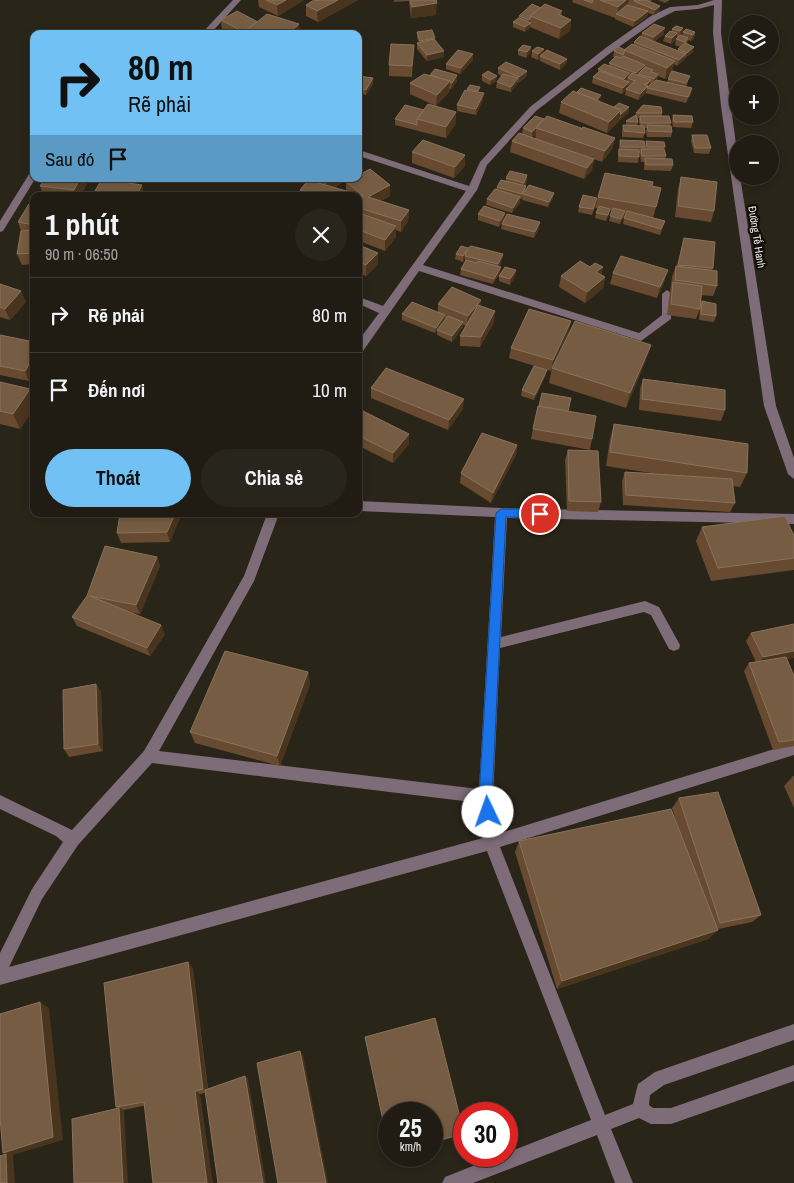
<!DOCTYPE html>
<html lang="vi">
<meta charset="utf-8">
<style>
body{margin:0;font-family:"Archivo Narrow",sans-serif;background:#28251c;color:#f1f3f6;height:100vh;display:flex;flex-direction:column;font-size:19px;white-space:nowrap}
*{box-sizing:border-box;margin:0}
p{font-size:16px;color:#a2a1a0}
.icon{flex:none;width:28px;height:28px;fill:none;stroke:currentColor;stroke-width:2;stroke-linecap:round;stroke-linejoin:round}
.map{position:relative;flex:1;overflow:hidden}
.panel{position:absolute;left:30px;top:192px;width:332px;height:325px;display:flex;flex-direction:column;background:#201c13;border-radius:10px;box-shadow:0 2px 8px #0003,0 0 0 1px #3d3a33}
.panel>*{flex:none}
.banner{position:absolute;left:30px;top:30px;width:332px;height:152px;border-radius:10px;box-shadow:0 2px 8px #0003,0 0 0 1px #3d3a33;background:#71c1f5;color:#111;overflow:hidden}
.buttons{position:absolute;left:729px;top:15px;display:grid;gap:10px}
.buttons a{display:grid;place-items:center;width:50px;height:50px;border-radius:50%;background:#201c13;box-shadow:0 2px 8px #0003,0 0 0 1px #3d3a33;font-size:25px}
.speed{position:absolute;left:378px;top:1102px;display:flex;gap:10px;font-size:25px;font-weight:700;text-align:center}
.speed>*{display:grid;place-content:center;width:65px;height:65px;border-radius:50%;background:#201c13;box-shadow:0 2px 8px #0003,0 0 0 1px #3d3a33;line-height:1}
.speed small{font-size:12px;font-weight:400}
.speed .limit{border:8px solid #d22;background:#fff;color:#111}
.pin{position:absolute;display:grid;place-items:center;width:42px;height:42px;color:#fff;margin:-21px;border:2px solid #fff;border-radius:50%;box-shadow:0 1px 5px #0007}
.me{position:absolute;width:55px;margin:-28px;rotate:357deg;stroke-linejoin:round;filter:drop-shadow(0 0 4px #0008)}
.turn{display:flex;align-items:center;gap:18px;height:105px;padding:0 15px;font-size:22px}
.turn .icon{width:65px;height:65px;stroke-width:2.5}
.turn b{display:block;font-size:35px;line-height:42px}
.then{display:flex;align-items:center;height:48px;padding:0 15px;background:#0003;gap:10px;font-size:19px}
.round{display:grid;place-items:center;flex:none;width:52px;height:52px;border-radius:26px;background:#28251c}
.summary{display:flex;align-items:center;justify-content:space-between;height:85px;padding:0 15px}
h1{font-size:30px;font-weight:800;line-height:38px}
.button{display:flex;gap:10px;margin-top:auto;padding:10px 15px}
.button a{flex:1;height:58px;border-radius:30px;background:#71c1f5;color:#111;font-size:20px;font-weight:800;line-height:58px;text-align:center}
.button a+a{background:#28251c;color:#f1f3f6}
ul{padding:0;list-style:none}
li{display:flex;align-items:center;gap:15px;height:75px;padding:0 15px;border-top:1px solid #3d3a33}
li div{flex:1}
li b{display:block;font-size:19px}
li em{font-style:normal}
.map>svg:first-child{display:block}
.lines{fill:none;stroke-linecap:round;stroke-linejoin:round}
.minor{fill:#7e6d79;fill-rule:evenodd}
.wall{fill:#674a2f;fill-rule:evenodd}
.shaded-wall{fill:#49341e}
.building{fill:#765c42;stroke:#89725c}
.route{fill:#1a73e8;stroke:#114b97}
.labels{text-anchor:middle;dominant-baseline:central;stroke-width:4.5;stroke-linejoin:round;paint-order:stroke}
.far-street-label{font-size:11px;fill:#f1ede6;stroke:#110e09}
</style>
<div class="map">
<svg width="794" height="1183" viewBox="0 0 794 1183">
<rect width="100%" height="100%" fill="#2a2519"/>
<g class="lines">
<g class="minor">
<path d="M233 0H241L210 34H201Z"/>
<path d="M714 0H722L721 33 738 159V176H740L776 406 794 458V479L788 474 764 406 721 106 713 33 714 5 698 9 675 11 657 20 613 51 536 111 487 165 477 190 423 265 639 333 662 315V294L667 290 672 294 671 319 641 341 419 271 363 351 359 352V340L379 313 359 304V297L383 306 466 191 359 156V150L469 186 480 162 530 107 607 47 651 16 670 7 698 5Z"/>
<path d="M34 170 35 179 3 231 0 232V221L31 171Z"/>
<path d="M359 501 501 508 794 514V524L507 518 501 637 645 601 659 607 680 645 679 649 674 651 669 649 651 615 644 612 500 648 493 797 497 834 794 743V755L500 847 605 1115 633 1104 638 1084 655 1072 794 1024V1040L664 1085 650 1095 649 1105 653 1108H671L794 1065V1081L671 1124H651L639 1118 611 1129 633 1183H615L597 1135 473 1183H442L445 1177 498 1156H506V1153L591 1120 487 851 0 985V953L32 889 63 842 56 836 0 809V795L72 830 144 751 244 576 267 514H279L254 581 159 751 479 789 495 517 359 511ZM152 763 480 803 483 838 9 967 42 899 78 845Z"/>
</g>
</g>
<g class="wall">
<path d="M258 0H304L278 16 259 7Z"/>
<path d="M358 0 318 22 306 16V5Z"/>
<path d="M394 0H436V15L411 18 409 1 394 2Z"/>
<path d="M573 0H652L650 2 659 12 654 15 648 13 647 17 633 27 615 19V18L572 2Z"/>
<path d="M658 0H670L665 3Z"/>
<path d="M541 8 562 11 561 16 571 20 570 31 559 39 530 27V28L525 32 513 27V22L518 18 519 16Z"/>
<path d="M221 20 258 21 300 34H227L222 31Z"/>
<path d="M683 28 682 34 680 35 682 36 683 32H695L694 38 691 41 688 40 687 43 693 52 685 58 684 60 677 66 674 64 672 71 688 81 686 87 691 94 686 103 645 93H646L638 100 625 95 626 90 622 94 592 83 593 77 598 72V69L609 65V63L615 58 613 57 614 51 625 50 634 45V42L641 36 642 33 664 34 654 42 677 51 678 49 680 47 675 45 676 39 678 37 676 36V39L671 44 663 41 665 36 672 31V29ZM671 73 667 82 657 80 658 76 665 79Z"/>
<path d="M417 32 435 39 444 57 427 61 417 49V43H419L417 38Z"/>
<path d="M414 45 412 77 389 76V65Z"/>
<path d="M531 47 530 53 526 58 518 55V50Z"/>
<path d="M532 51 567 59 566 64 560 70 540 61V58L538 60 531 57Z"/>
<path d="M473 54V60L460 74 446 69V64Z"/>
<path d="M498 68 527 71 526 77 518 83 517 82 511 92 496 88 497 82 502 76 498 74Z"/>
<path d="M430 75H457V81L451 89 450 88 449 92 436 106 410 94V83Z"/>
<path d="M482 75 496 81 490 85 482 81Z"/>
<path d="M359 76 373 78V84L366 95 359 93Z"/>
<path d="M470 85 479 93 483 99 476 115 457 111V105Z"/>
<path d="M600 101V102L614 107H629L628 113 620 120 619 119V121L607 133 559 113 561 102Z"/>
<path d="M424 110 456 112V123L446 138 395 125V119Z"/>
<path d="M636 113H662V116L671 123 670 126 672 132 671 137H647L646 131 647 128H645V133L643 138 622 137V131L623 125H626V121L635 116ZM637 118H639V122L640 126H637L638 122Z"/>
<path d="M673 115 693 122 691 128 673 127 672 121Z"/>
<path d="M544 119 581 130 615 138 612 149 602 162 574 152 594 159 592 170 584 179 510 152 512 141 522 134 523 128ZM536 134 535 139 532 138Z"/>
<path d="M692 135 711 148 709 154 694 153 691 141Z"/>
<path d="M620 140 645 147 646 141 665 147 664 150 666 156 665 159 673 165 671 171 644 170V162H641L640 153H639L638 163 618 162V154Z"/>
<path d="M412 152 465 155V166L454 178 412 163Z"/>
<path d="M527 175V181L525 186 526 190 553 198 548 207 522 200 523 197 521 199H520V203L512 213 486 205 487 199 496 189 497 187 506 181V178Z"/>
<path d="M681 177 714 211 711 222 675 217 678 189Z"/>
<path d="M45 179H102L145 196 102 179 99 183 86 179 87 184 80 196H44L40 186Z"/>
<path d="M301 179H346L335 188 346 191V182L390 185V196L381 201 409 210 408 221 401 232 396 230V237L385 251 359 241V196H300V190L306 183Z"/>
<path d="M652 186 656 207 653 218 665 221 660 235 623 224 624 218 626 214 625 213 624 217 620 224 609 221 612 211 610 210 606 221 595 218 598 208H595L598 197Z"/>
<path d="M596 204 592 215 578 212 579 207Z"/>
<path d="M34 205V264L22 265 17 254 21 231 18 222Z"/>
<path d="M478 214 505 218 539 228 534 238 501 229 502 224 504 220 499 227 478 220Z"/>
<path d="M684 238 713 268 712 271 717 286 713 296 701 295 700 307 702 301 716 316 714 322 699 320 700 309 696 319 667 315 672 277 676 266H677Z"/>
<path d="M359 245 378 264 366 276 359 273Z"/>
<path d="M468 248 503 254 502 260 499 267 500 273 493 284 460 275 461 269 465 261V258L463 262 455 259 456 254Z"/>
<path d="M590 267H603L601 275 605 277 603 288 585 303 559 287 561 276Z"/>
<path d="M516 270 515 276 510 285 499 281V276Z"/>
<path d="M613 273 665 280 657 298 610 284Z"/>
<path d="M0 284 26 302 10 320 0 317Z"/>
<path d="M438 304 481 306 494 322 480 347 460 346V336L466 326 463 325V327L452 342 437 335V331L435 333 402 320V314L438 312Z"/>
<path d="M569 331 552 367 646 360 626 408 549 383 552 368 551 371 509 358 511 348Z"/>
<path d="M0 335 34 342 29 381 0 375Z"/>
<path d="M546 375 534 400 521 396 522 390Z"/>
<path d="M643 379 725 410 721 421 639 410 640 389Z"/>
<path d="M0 382 30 389 34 398V408L20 429 0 424Z"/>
<path d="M371 388 463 409 448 430 371 398Z"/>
<path d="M359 409 409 444 393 463 359 446Z"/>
<path d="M568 411 592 439 590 450 531 439 533 429Z"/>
<path d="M614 424 747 473 740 487 733 486 735 503 730 512 623 505 622 481 625 472 651 473 606 466 610 439Z"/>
<path d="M517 445 516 455 491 503 460 483 461 473Z"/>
<path d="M568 450 601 502 598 512 567 511 565 460Z"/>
<path d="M116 514H181V515L170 542 121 543 117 533 120 515Z"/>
<path d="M702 527 794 536V570L711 581 696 541Z"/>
<path d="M157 557 160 566 140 614 128 612 165 634 150 656 77 626 72 617 87 596Z"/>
<path d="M751 633 787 660 794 676V746L773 750 744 671 749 663 756 662 746 641Z"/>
<path d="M308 672 310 684 280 766 195 743 190 732Z"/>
<path d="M96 684 101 692 103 751 69 757 64 749Z"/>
<path d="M793 776H794V808L784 786Z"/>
<path d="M679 798 761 915 752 922 718 929V930L708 939 557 989 515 852 519 841 678 827 672 808Z"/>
<path d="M188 962 193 969 208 1089 245 1076 248 1079 205 1093 124 1110 116 1107Z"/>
</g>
<g class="shaded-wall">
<path d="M286 0H304L278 16 277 5Z"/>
<path d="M338 0H358L318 22 317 11Z"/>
<path d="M626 0H629L627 8 617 14 618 7Z"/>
<path d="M437 3 436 15 411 18 412 7Z"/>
<path d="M660 6 659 12 654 15 655 10Z"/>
<path d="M648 11 647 17 633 27 635 21Z"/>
<path d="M530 19V28L525 32V27L528 25 529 20Z"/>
<path d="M571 20 570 31 559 39 561 28Z"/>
<path d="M258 22V34H242V31Z"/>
<path d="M299 24 300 34H288Z"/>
<path d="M665 28 664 34 652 43 654 37Z"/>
<path d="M683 28 682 34 679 37 680 31Z"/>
<path d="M695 32 694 38 691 41 693 35Z"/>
<path d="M677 33 676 39 671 44 672 38Z"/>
<path d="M435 38 434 43 420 47V41Z"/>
<path d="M531 47 530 53 526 58 527 52Z"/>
<path d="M694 47 693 52 685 58 687 53Z"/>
<path d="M544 49 543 55 540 56V58L538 60V54Z"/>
<path d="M444 51V57L427 61V55Z"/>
<path d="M473 54V60L460 74 461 68Z"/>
<path d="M686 54 684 60 677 66 679 60Z"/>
<path d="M567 59 566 64 560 70V64Z"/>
<path d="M675 61 672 72 665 79 667 68Z"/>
<path d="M645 65 644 71 638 74V77L635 79 636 73Z"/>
<path d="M527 71 526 77 518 83 519 77Z"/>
<path d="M629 73 628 79 622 84 624 79Z"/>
<path d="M658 74 657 80 653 85 654 79Z"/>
<path d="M457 75V81L451 89 452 83Z"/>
<path d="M497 76 496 81 490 85 491 80Z"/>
<path d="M373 78V84L366 95V90Z"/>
<path d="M518 78 517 84 511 92V87Z"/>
<path d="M651 80 649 86 647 88 646 93 638 100 640 94Z"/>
<path d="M450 81 449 92 436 106 437 95Z"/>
<path d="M629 82 628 88 626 89 622 94 623 88Z"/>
<path d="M692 88 691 94 686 103 688 97Z"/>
<path d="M484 93 483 99 476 115V109Z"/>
<path d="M601 95 600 101 593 109 594 103Z"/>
<path d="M629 107 628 113 620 120 621 114Z"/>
<path d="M621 110 619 121 607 133 609 122Z"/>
<path d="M456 112V123L446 138V127Z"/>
<path d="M536 128V134L532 138V132Z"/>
<path d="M615 138 612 149 602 162 605 151Z"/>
<path d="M465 155V166L454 178 455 167Z"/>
<path d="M594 159 592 170 584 179 587 168Z"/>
<path d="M527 175V181L523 188 524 183Z"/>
<path d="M80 179H86L87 184 80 196H76L74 190Z"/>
<path d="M98 179H102L99 183Z"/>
<path d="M332 179H346L327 194 326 183Z"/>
<path d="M142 185 145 196H136Z"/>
<path d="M390 185V196L368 208V197Z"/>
<path d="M554 193 553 198 548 207 549 202Z"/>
<path d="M520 197V203L512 213 513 208Z"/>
<path d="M409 210 408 221 401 232V221Z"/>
<path d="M625 211 624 217 620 224 621 219Z"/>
<path d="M505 213 504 219 499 227 500 221Z"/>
<path d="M540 222 539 228 534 238 535 232Z"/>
<path d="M396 226V237L385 251V240Z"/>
<path d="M467 250 465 258 463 262V256Z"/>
<path d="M378 253V264L366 276V265Z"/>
<path d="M503 254 502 260 497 270 498 264Z"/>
<path d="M501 267 500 273 493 284 494 279Z"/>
<path d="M603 267 600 278 596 272Z"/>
<path d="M516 270 515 276 510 285V279Z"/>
<path d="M668 270 665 280 657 298 660 287Z"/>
<path d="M605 277 603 288 585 303 587 292Z"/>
<path d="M21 291 26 302 10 320 5 309Z"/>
<path d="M481 300 480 310 467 327 468 316Z"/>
<path d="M495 311 494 322 480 347 481 337Z"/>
<path d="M445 315V320L435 333 436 328Z"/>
<path d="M571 321 569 331 551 371 553 360Z"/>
<path d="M463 322V327L452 342V336Z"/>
<path d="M651 345 646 360 626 408 630 393Z"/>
<path d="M34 356V374L29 381 25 371Z"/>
<path d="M547 370 546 375 534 400 535 395Z"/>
<path d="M30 389 34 398V408L20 429 13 414Z"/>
<path d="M464 399 463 409 448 430 449 420Z"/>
<path d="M409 434V444L393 463V453Z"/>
<path d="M517 445 516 455 491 503 493 493Z"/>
<path d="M175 514H181V515L170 542 167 532Z"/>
<path d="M157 557 160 566 140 614 136 605Z"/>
<path d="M161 625 165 634 150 656 147 648Z"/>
<path d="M794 651V658L757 666 763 657Z"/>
<path d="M308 672 310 684 280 766 277 756Z"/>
<path d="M96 684 101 692 103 751 98 744Z"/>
<path d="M718 930 708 939 557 989 562 981Z"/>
<path d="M188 962 193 969 208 1093 203 1089Z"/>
<path d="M40 1002 49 1008 63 1140 13 1155 15 1183H7L6 1154 3 1153Z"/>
<path d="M300 1051 303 1055 328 1183H326Z"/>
<path d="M245 1076 248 1079 266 1183H263Z"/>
<path d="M195 1091 200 1094 213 1183H207Z"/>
<path d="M119 1108 124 1110 128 1183H123Z"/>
<path d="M464 1133 462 1135 431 1144V1143Z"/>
</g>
<g class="building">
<path d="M266 0H286L277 5Z"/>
<path d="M314 0H338L317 11 306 5Z"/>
<path d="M410 0H436L437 3 412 7Z"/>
<path d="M584 0H593L592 3Z"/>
<path d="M600 0H626L618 7Z"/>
<path d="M635 0H646L660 6 655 10 634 1Z"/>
<path d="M532 4 541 8 530 16V19L529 20 519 16Z"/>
<path d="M545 4 562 11 558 14 571 20 561 28 530 16Z"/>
<path d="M627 5 648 11 635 21 616 14Z"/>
<path d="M237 11 258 22 242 31 221 20Z"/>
<path d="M267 14 299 24 288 34H244L247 30Z"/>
<path d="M519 18 531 23 525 27 513 22Z"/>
<path d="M654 24 665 28 654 37 642 33Z"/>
<path d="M676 26 683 28 680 31 672 29Z"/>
<path d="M686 29 695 32 693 35 683 32Z"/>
<path d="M432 30 435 38 420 41 417 32Z"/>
<path d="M670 31 677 33 672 38 665 36Z"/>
<path d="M680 35 688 38 685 42 676 39Z"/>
<path d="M640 36 686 54 679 60 634 42Z"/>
<path d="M434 39 444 51 427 55 417 43Z"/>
<path d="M685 43 694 47 687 53 678 49Z"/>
<path d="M391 44 414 45 412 66 389 65Z"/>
<path d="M632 44 675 61 667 68 624 50Z"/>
<path d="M523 45 531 47 527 52 518 50Z"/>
<path d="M537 47 544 49 538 54 532 51Z"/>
<path d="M619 47 625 50 623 55 614 51Z"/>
<path d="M458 50 473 54 461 68 446 64Z"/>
<path d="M547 50 567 59 560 64 540 56Z"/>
<path d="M616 56 620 58 623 56 645 65 636 73 609 63Z"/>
<path d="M506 62 527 71 519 77 498 68Z"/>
<path d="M604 64 629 73 624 79 598 69Z"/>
<path d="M645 67 653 70 651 72 658 74 654 79 638 74Z"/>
<path d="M435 69 457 75 452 83 450 82V81L430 75Z"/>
<path d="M488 71 497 76 491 80 482 75Z"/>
<path d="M600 71 629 82 623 88 593 77Z"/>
<path d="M672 71 690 76 686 83 668 79Z"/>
<path d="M632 73 651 80 647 84H644L648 86 640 94 626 89 635 81 628 78Z"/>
<path d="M424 74 450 81 437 95 410 83Z"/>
<path d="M503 74 518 78 511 87 497 82Z"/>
<path d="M359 76 373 78 366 90 359 87Z"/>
<path d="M656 80 692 88 688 97 647 88Z"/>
<path d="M470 85 480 87 478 91 467 89Z"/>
<path d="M581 88 601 95 597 100 577 92Z"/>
<path d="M465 90 484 93 476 109 457 105Z"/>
<path d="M573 91 621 110 609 122 561 102Z"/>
<path d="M619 103 629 107 621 114H620L621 110 614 107Z"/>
<path d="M428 104 456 112 446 127 417 119Z"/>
<path d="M405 105 424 110 417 119V125L395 119Z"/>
<path d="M643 105 661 107 662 113H636Z"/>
<path d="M636 115 638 122 626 121Z"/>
<path d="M673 115 692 116 693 122H674Z"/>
<path d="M535 116 544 119 532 132 523 128Z"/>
<path d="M547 116 581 128 580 130 583 127 615 138 605 151 536 128Z"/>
<path d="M640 116H669L671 123H641Z"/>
<path d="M623 125 644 126 645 133 624 131Z"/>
<path d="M647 125 671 126 672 132 648 131Z"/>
<path d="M519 133 594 159 587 168 512 141Z"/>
<path d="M692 135H707L711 148H695Z"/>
<path d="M423 140 465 155 455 167 412 152Z"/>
<path d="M620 140 644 141 645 147H621Z"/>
<path d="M646 141 664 142 665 147H647Z"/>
<path d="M619 149 639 150V157L619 156Z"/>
<path d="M641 149H664L666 156H642Z"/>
<path d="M645 158 672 159 673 165H646Z"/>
<path d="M370 169 390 185 368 197 409 210 401 221 359 208V196H319L300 190 308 180 364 196 346 182 352 179H359V175Z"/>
<path d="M510 171 527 175 524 183 506 178Z"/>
<path d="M605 173 653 182 652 186 661 188 656 207 598 197Z"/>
<path d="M681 177 717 182 714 211 678 206Z"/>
<path d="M45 179H80L74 190 40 186Z"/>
<path d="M102 179 142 185 136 196H92Z"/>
<path d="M317 179H332L326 183Z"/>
<path d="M501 180 526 186 522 194 497 187Z"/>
<path d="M529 185 554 193 549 202 523 194Z"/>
<path d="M495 189 520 197 513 208 487 199Z"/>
<path d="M583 195 597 198 593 209 579 207Z"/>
<path d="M29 204 34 205V225L18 222Z"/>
<path d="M484 206 505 213 500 221 478 214Z"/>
<path d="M599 206 610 209 608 215 596 213Z"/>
<path d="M613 208 625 211 621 219 610 216Z"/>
<path d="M627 211 665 221 661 229 624 218Z"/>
<path d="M359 213 396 226 385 240 359 230Z"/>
<path d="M507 214 540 222 535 232 502 224Z"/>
<path d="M34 230V253L17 254 21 231Z"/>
<path d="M684 238 715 242 713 268 678 265Z"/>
<path d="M359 245 378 253 366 265 359 262Z"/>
<path d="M461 246 468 248 471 246 503 254 498 264 465 256 467 250 463 256 456 254Z"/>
<path d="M621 256 668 270 660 287 613 273Z"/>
<path d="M466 260 477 263 478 261 501 267 494 279 461 269Z"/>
<path d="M580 261 590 267 595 263 603 267 596 272 605 277 587 292 561 276Z"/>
<path d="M676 266 717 271V286L675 280Z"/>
<path d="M505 267 516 270 510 279 499 276Z"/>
<path d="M673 282 702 286 700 309 671 304Z"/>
<path d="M0 284 21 291 5 309 0 307Z"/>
<path d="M452 287 481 300 468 316 438 304Z"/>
<path d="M702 301 716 304V316L701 314Z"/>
<path d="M412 302 445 315 436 328 402 314Z"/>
<path d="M478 305 495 311 481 337 460 336Z"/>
<path d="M529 309 571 321 553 360 511 348Z"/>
<path d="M448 316 463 322 452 336 437 330Z"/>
<path d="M575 321 651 345 630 393 552 368Z"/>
<path d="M0 335 34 342V356L25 371 0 366Z"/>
<path d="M534 366 547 370 535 395 522 390Z"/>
<path d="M386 368 464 399 449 420 371 388Z"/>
<path d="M643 379 725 390V410L642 399Z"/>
<path d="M0 382 30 389 13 414 0 411Z"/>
<path d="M542 393 571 398 568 411 539 406Z"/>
<path d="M538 406 596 416 592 439 533 429Z"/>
<path d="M359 409 409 434 393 453 359 436Z"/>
<path d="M614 424 748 444 747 473 610 452Z"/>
<path d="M482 433 517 445 493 493 461 473Z"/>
<path d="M568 450 598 451 601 502 569 501Z"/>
<path d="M625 472 732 479 735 503 626 495Z"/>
<path d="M120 514H175L167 532 117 533Z"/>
<path d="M785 516 794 536V558L718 568 702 527Z"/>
<path d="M105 546 157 557 136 605 90 596 161 625 147 648 72 617 87 596Z"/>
<path d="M794 624V651L763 657 751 633Z"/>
<path d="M225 651 308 672 277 756 190 732Z"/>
<path d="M786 657 794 676V740L779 742 749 663Z"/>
<path d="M96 684 98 744 64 749 63 690Z"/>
<path d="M718 792 761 915 720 923 679 798Z"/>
<path d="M671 809 718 930 562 981 519 841Z"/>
<path d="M188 962 203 1089 195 1091 207 1183H153L144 1102 116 1107 104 983Z"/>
<path d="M40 1002 53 1137 3 1153 0 1118V1014Z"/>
<path d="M435 1018 464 1133 431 1143V1114H389V1148L365 1037Z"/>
<path d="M300 1051 326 1183H278L257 1063Z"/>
<path d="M245 1076 263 1183H218L205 1090Z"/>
<path d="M119 1108 123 1183H74L72 1119Z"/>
<path d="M6 1154 7 1183H0V1156Z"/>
</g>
<path class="route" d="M501 509H540L546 514 540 518 506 517 492 797 494 812 492 817 488 818 483 817 479 797 496 513Z"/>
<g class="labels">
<g class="far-street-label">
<text transform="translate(757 237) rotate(81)">Đường Tế Hanh</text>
</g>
</g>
</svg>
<div class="buttons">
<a><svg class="icon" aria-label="layers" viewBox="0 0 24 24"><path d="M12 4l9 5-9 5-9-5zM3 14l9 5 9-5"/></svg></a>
<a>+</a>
<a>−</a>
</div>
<div class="speed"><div>25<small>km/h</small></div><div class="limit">30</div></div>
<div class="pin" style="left:540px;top:514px;background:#d93025"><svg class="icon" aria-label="arrive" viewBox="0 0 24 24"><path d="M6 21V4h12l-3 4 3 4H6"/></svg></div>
<svg class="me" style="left:488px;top:812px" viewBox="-20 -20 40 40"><circle r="19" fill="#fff"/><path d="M0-13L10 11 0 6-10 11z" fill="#1a73e8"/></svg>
<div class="banner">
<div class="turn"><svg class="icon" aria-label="right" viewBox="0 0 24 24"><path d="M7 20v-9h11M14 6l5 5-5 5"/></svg><div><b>80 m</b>Rẽ phải</div></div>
<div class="then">Sau đó<svg class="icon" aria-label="arrive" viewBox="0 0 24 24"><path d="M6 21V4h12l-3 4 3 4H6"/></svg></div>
</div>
<section class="panel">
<div class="summary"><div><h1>1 phút</h1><p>90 m · 06:50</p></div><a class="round"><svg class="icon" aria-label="close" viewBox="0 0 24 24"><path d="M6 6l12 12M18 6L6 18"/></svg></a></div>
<ul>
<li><svg class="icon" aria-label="right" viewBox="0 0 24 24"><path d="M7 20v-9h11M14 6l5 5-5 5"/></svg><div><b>Rẽ phải</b></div><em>80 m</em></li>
<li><svg class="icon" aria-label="arrive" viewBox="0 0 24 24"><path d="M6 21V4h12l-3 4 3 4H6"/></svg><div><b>Đến nơi</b></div><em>10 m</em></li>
</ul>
<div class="button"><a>Thoát</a><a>Chia sẻ</a></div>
</section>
</div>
